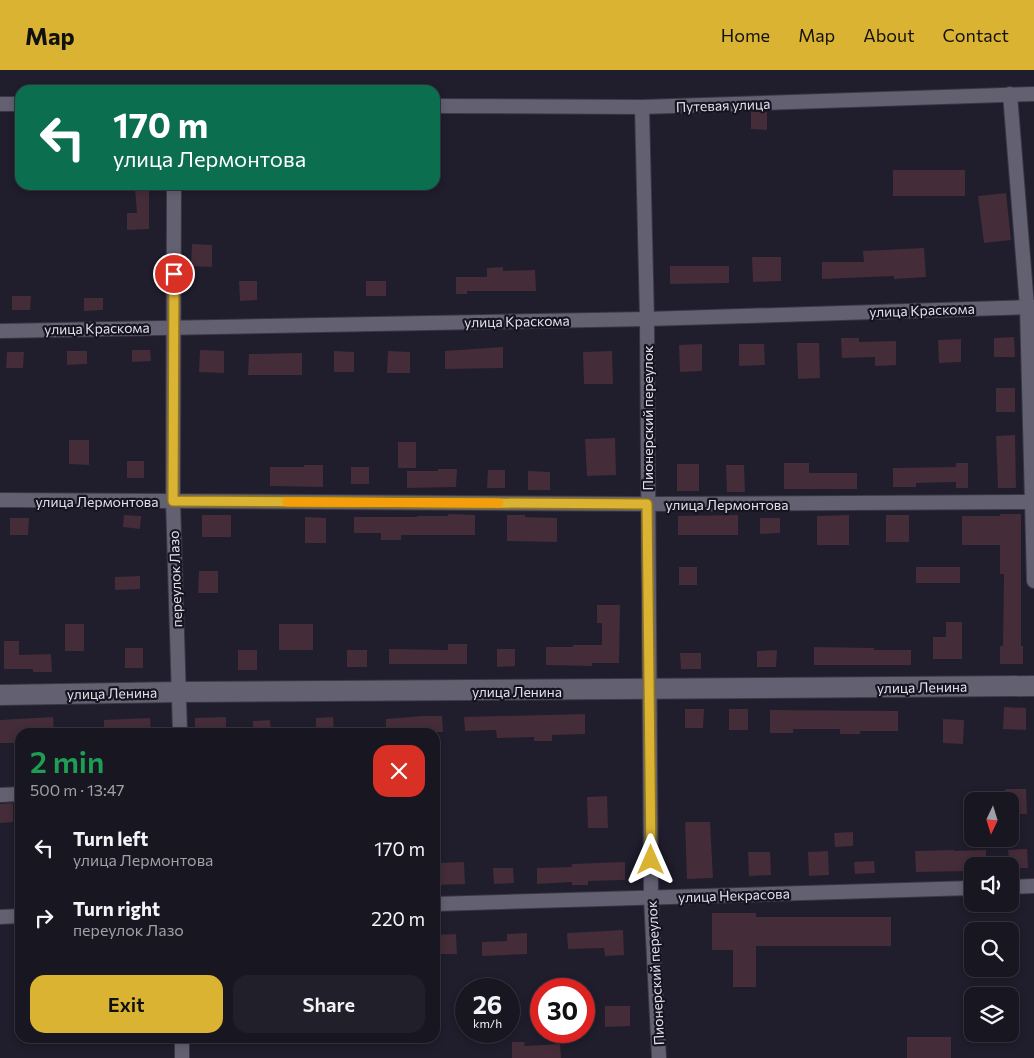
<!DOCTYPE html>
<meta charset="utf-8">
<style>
body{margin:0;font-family:Commissioner,sans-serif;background:#211f2a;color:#f1f3f6;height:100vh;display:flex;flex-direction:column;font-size:19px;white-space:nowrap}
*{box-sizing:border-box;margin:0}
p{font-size:16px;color:#9f9fa5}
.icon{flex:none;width:28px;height:28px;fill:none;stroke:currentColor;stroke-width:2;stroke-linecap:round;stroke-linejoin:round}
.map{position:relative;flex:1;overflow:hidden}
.panel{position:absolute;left:15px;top:658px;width:425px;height:315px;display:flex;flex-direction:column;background:#181621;border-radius:15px;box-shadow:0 2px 8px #0003,0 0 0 1px #36353f}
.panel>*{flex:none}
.banner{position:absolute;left:15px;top:15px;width:425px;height:105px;border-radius:15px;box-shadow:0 2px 8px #0003,0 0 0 1px #36353f;background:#0b6e4f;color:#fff;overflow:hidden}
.needle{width:32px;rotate:184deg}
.fabs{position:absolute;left:964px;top:722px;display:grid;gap:10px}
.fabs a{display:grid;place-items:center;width:55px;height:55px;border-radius:10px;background:#181621;box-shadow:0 2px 8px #0003,0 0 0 1px #36353f;font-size:25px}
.speed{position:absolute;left:455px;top:908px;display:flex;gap:10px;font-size:25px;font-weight:700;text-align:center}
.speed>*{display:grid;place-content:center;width:65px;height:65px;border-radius:50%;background:#181621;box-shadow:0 2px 8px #0003,0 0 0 1px #36353f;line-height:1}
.speed small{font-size:12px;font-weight:400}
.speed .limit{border:8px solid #d22;background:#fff;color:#111}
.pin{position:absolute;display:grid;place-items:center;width:42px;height:42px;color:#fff;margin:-21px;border:2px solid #fff;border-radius:50%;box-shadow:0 1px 5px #0007}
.me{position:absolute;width:55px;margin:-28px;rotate:0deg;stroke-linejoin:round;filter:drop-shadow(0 0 4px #0008)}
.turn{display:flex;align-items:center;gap:18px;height:105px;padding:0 15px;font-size:22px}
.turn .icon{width:65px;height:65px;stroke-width:2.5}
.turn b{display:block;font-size:35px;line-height:42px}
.round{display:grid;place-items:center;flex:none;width:52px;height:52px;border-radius:15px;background:#211f2a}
.head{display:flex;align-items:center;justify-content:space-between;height:85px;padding:0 15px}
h1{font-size:30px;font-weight:600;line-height:38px;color:#1e9e55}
.action{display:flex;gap:10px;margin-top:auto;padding:10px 15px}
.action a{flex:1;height:58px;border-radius:15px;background:#dab333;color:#111;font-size:20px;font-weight:600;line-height:58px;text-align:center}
.action a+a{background:#211f2a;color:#f1f3f6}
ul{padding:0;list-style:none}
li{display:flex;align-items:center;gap:15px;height:70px;padding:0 15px}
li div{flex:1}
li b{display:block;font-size:19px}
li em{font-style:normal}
header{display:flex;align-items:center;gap:30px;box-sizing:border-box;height:70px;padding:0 25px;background:#dab333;color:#111}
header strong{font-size:24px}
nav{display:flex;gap:28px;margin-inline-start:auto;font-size:18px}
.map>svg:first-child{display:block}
.building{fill:#442c38}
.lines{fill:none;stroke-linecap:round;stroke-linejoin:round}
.minor-casing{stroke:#393743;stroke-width:16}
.secondary-casing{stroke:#393743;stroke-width:22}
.minor{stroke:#636072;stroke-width:14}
.secondary{stroke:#636072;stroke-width:20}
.route-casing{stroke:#8e7421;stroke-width:12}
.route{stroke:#dab333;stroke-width:9}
.slow{stroke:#f59e0b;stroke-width:9}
.labels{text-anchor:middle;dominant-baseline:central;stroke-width:4.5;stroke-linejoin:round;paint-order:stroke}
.street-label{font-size:14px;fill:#e1dfea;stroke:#171422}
</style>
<header>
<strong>Map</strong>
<nav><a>Home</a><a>Map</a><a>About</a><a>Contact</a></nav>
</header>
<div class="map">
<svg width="1034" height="988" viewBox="0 0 1034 988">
<rect width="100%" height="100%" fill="#201d2c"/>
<g class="building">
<path d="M751 42H767V60L751 59Z"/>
<rect x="893" y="100" width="72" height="26"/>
<path d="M149 118V159L127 160V143H137L135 119Z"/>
<path d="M1006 123 1011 170 984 173 978 126Z"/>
<path d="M192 174 212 175V197L191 196Z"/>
<path d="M924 178 926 207 894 209V206L822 209V192H864L863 181Z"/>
<path d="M752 187H781V211L753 212Z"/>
<path d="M670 196H729V213L670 214Z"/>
<path d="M503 197V201L535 200 536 221H467V224H456V207H487V198Z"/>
<path d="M239 211H257V230L240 231Z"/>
<rect x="366" y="211" width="20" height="15"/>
<path d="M12 226H31L30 240H12Z"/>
<path d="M84 228H103V240L84 241Z"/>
<path d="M1014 267 1015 287H994V268Z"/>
<path d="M841 268H859V272L896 271V295L875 296V287L842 288Z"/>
<path d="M961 269V292L939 293 938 270Z"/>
<path d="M797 273H819L820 308 798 309Z"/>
<path d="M702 274V301L680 302 679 275Z"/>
<path d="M739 274H764L765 295 739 296Z"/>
<path d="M503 277V298L445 299V281Z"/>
<path d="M132 280H150L151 291 132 292Z"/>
<path d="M200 280 224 281V303L199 302Z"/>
<path d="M67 281H87V294L67 295Z"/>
<path d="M334 281 354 282V302H334Z"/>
<path d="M388 281 410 282V303H387Z"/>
<path d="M612 281 613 314H584L583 282Z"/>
<path d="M7 282H24L23 298H6Z"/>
<path d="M302 283V305H248L249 284Z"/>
<rect x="996" y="318" width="19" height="24"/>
<path d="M1015 365 1016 418H998L996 366Z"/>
<path d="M615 368 616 405 587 406 585 369Z"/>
<path d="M69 370H89V395L69 394Z"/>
<rect x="398" y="372" width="18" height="26"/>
<rect x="127" y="391" width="17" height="17"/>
<path d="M784 393H809V403H857V419H784Z"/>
<path d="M956 393H968V418H956V412L916 413V417H893V398L956 397Z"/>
<rect x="677" y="394" width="22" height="27"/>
<path d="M304 395H323V417L270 416V397H304Z"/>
<path d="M726 395H744L745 422H727Z"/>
<rect x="351" y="397" width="18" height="17"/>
<path d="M438 399H457L456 417 407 418V401H438Z"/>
<path d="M488 400H505V418H487Z"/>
<path d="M528 401 550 402V420H528Z"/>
<path d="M448 444 475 445V465H401V470H381V463H354V447H417V446H448Z"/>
<path d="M1000 444H1021V576H1023V594H1000V576H1003L1004 504H1000V475H962V446H1000Z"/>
<path d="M124 445 141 446 140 459 123 457Z"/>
<rect x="202" y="445" width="29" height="22"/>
<path d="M507 445H525V447L557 448V472L507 471Z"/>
<path d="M738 445V465H678V446Z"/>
<path d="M849 445V475H817V446Z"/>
<rect x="886" y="445" width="23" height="27"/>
<path d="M305 447 326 448V473H305Z"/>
<path d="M10 448H29L28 465H10Z"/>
<path d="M760 448H780V463L760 464Z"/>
<rect x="679" y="497" width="18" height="18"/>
<rect x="916" y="497" width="44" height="16"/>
<path d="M199 501H218V523H198Z"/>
<path d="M140 506V519L115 520V507Z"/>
<path d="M597 535H620L619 593H592V596L546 595V577H573V575H602V553H597Z"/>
<path d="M946 552H962V589H933V567H946Z"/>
<rect x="65" y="554" width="19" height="27"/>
<rect x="279" y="554" width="34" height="26"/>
<path d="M4 571H19V585L51 584 52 602H33V599H4Z"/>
<path d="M448 574H467V594H389V579L448 580Z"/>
<path d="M814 577 874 578V580H911V595H814Z"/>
<rect x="125" y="578" width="18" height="20"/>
<path d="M497 579H515V596L497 597Z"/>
<rect x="238" y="580" width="19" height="20"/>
<rect x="347" y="580" width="20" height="17"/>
<path d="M777 580 776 597H757V581Z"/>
<path d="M680 583H701V599H681Z"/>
<path d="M1004 637 1026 638V660L1003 659Z"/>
<path d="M685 639H704L703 658H685Z"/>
<rect x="729" y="639" width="19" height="21"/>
<path d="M770 640 898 641V661H860V664H840V659H793V663H770Z"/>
<path d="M585 644V664L552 665V671H534V667L497 668 496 660 465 661 464 647Z"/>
<path d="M423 646H442L443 662H386V649Z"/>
<path d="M53 647 54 662H18L19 673H0V650Z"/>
<path d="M226 647V662H195V648Z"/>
<path d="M333 647 334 662H316V648Z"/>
<path d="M150 648 151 662H104V650Z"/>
<path d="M943 649 964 650 963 674 943 673Z"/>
<path d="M270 650 271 662H253V651Z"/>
<path d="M1005 719H1026L1027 744H1010V731H1005Z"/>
<path d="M607 726 608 758H588L587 727Z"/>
<path d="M13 733V752L0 753V734Z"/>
<path d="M685 752H710L713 808 687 809Z"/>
<path d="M853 762V776L835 777 834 763Z"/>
<path d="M1027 779 1028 798H1010L1008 780Z"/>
<path d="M954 780V781L986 780V796H972V801L916 802 915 781Z"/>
<path d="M828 781 829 805 809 806 808 782Z"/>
<path d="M748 782H770L771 805 749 806Z"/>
<path d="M874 791 875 803 855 804 854 792Z"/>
<path d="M464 792 465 814 435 815V800H440V793Z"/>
<path d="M625 792V810L588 811V815H572V812L537 814V798L572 797V794Z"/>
<path d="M493 798H513L514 813 494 814Z"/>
<path d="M712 843H756V847H891V876H756V917H733V880H712Z"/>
<path d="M623 860 624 885 605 886 604 878 568 879 567 863Z"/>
<path d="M527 863V884L482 886V872L507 871V864Z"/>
<path d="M456 864 457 884H437L436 865Z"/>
<path d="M605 936H630V956L605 957Z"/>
<rect x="907" y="967" width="44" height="21"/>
<path d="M512 972H525L524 976 560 974 561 988H512Z"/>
</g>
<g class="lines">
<g class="minor-casing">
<g id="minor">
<path d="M1010 24 1027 237 1034 511"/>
<path d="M0 34H20"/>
<path d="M435 36 642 37 1034 24"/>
<path d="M642 37 647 249 651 828 659 988"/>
<path d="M174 115 173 431 180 662"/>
<path d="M0 261 647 249 1034 237"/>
<path d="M0 430 647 434 1034 432"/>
<path d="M0 725 20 724"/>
<path d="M1010 817 1034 816"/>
<path d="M435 834 972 818"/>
<path d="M0 847 20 846"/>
<path d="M182 968V988"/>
</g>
</g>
<g class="secondary-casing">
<path id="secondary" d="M0 625 179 622 1034 616"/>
</g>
<use href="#minor" class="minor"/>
<use href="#secondary" class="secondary"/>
</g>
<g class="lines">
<g class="route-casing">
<path id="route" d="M174 204 173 431 647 434 651 790"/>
</g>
<use href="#route" class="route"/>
<path class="slow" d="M287 432 499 433"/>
</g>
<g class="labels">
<g class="street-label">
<text transform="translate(723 35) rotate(-2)">Путевая улица</text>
<text transform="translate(922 240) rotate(-2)">улица Краскома</text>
<text transform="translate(517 251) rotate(-1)">улица Краскома</text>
<text transform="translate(97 258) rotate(-1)">улица Краскома</text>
<text transform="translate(647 348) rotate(-90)">Пионерский переулок</text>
<text x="97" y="431">улица Лермонтова</text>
<text x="727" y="434">улица Лермонтова</text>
<text transform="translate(175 509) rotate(-92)">переулок Лазо</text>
<text transform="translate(922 617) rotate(-1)">улица Ленина</text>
<text x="517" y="621">улица Ленина</text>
<text transform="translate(112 623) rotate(-1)">улица Ленина</text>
<text transform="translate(734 825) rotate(-2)">улица Некрасова</text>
<text transform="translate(655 903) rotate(-93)">Пионерский переулок</text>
</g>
</g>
</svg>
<div class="fabs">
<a><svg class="needle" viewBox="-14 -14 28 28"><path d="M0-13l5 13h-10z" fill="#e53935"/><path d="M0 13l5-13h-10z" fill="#9f9fa5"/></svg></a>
<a><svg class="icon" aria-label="sound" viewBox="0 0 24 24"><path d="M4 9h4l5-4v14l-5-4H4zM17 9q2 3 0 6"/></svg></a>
<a><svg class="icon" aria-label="search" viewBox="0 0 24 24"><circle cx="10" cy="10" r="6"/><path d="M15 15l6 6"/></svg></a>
<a><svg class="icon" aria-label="layers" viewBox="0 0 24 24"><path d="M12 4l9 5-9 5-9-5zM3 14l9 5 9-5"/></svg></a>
</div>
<div class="speed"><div>26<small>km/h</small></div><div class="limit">30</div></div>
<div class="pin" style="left:174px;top:204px;background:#d93025"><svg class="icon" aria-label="arrive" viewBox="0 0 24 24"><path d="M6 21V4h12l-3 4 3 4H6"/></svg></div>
<svg class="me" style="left:651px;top:790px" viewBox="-20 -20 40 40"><path d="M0-17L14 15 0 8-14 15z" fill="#dab333" stroke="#fff" stroke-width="4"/></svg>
<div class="banner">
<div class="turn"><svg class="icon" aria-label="left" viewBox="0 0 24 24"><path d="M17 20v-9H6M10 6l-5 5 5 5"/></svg><div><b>170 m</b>улица Лермонтова</div></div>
</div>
<section class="panel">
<div class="head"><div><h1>2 min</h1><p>500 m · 13:47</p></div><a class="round" style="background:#d93025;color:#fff"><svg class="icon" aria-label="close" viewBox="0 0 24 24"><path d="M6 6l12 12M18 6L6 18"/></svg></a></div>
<ul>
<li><svg class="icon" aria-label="left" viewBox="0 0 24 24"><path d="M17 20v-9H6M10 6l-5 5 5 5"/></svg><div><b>Turn left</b><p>улица Лермонтова</p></div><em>170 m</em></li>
<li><svg class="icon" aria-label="right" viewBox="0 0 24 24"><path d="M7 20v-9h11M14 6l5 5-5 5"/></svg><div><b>Turn right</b><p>переулок Лазо</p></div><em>220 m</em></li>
</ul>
<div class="action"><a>Exit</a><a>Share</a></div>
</section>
</div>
